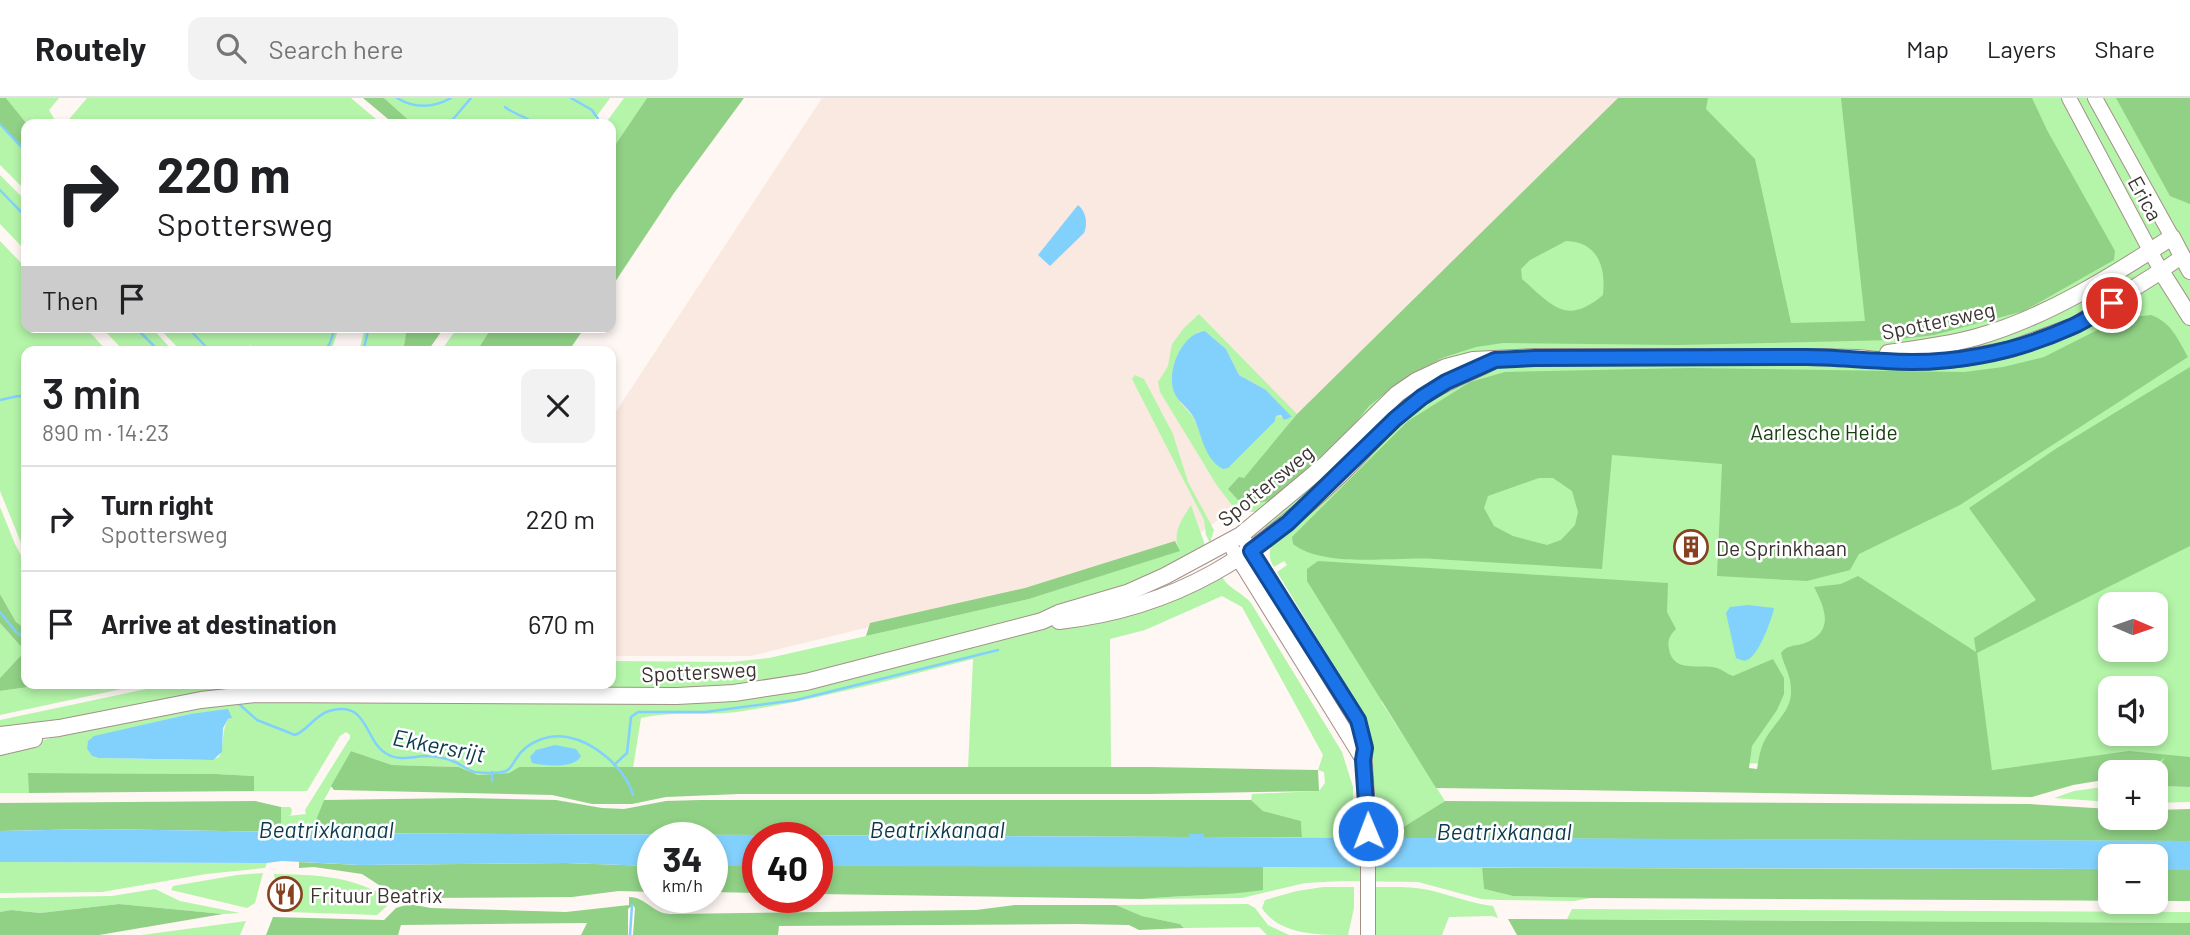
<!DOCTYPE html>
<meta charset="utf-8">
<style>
body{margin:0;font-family:Barlow,sans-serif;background:#f2f2f2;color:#202124;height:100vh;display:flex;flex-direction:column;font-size:26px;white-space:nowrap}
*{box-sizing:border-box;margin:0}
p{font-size:23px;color:#757577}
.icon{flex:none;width:38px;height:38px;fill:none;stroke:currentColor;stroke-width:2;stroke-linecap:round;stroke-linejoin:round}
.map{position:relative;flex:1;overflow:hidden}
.panel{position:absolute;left:21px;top:248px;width:595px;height:343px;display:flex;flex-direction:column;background:#fff;border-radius:14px;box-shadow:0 4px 10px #0003}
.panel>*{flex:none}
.banner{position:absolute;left:21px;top:21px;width:595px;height:214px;border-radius:14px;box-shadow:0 4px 10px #0003;background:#fff;color:#202124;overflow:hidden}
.needle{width:46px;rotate:92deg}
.tools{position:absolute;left:2098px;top:494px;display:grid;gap:14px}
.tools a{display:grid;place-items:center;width:70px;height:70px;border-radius:14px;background:#fff;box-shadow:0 4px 10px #0003;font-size:35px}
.speed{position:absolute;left:637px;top:724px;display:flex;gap:14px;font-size:35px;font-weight:700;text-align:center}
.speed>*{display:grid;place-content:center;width:91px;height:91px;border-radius:50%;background:#fff;box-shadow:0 4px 10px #0003;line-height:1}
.speed small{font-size:18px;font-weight:400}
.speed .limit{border:10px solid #d22;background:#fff;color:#111}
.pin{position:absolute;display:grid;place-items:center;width:60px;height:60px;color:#fff;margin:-30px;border:4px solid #fff;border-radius:50%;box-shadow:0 2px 7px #0007}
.me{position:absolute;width:77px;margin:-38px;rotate:359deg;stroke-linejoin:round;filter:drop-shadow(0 0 5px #0008)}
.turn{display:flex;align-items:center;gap:24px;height:147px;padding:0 21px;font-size:32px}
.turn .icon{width:91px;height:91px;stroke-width:2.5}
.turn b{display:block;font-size:49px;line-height:60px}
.then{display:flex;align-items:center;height:66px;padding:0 21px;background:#0003;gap:14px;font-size:26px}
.round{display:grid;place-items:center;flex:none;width:74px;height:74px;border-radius:14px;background:#f2f2f2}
.summary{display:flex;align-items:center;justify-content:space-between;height:119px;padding:0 21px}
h1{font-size:42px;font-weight:600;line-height:52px}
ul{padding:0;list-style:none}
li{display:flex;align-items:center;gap:21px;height:105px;padding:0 21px;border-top:2px solid #e0e0e0}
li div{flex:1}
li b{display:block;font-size:26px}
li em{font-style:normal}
header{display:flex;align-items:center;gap:42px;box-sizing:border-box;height:98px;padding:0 35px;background:#fff;border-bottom:2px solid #e0e0e0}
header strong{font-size:33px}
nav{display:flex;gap:38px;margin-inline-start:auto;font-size:24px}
.search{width:490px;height:63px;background:#f2f2f2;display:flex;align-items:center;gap:18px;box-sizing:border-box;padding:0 24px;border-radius:14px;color:#757577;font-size:26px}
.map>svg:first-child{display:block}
.built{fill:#fae9e1}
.green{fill:#b4f5a9;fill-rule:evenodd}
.forest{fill:#90d185;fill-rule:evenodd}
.water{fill:#82d1fd}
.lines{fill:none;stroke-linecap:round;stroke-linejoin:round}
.stream{stroke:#82d1fd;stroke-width:2.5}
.tertiary-casing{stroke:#a39188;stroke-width:16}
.secondary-casing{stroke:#a39188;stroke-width:18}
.tertiary{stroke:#fff;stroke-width:14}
.secondary{stroke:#fff;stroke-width:16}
.route-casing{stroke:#114b97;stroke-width:18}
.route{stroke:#1a73e8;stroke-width:12}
.labels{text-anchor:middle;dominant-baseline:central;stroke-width:5;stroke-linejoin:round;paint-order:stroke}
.street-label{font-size:21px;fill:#3b3330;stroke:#fff}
.park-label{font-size:21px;fill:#174210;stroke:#fff}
.poi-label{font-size:21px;fill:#3b3330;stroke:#fff;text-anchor:start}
.water-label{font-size:23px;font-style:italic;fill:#09394f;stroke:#fff}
</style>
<header>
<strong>Routely</strong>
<div class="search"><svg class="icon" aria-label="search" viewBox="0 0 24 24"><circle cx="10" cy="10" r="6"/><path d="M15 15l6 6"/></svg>Search here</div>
<nav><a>Map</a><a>Layers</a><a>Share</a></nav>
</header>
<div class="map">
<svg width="2190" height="837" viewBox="0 0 2190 837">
<rect width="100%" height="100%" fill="#fff7f3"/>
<path class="built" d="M822 0H1641L1249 400 1193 440 1025 496 857 532 751 558H611V321Z"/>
<g class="green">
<path d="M6 0H59L49 12 57 26H27Z"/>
<path d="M87 0H351L382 26H65Z"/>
<path d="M384 0H610L591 26H413Z"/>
<path d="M624 0H647L611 53V26H605Z"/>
<path d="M1632 0H2190V670L2021 668 1992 672 1991 668 1520 663 1381 603 1445 703 1397 733 1395 740 1302 739 1301 723 1263 713 1251 702 1252 696 1319 693 1325 685 1324 674 1318 672 1323 657 1242 509 1222 498 1145 532 1110 541 1111 670H968L973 561C897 580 821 601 743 613 709 619 673 612 641 620L633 670 519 669 509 675 478 677 459 669 392 667 351 653 324 702 311 738H281V709H290L292 712 291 717 288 718 306 716 305 712 350 640V637L346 634 340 638 307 693H254V678L216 676 29 675V695H0V653L103 627 242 601 685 603 1061 526 1190 495 1222 479C1230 492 1242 494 1251 505L1342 654 1353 689V712L1361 725 1375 712 1376 701 1365 628 1357 606 1277 474 1287 467 1284 463 1274 469C1268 460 1269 453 1273 443L1256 414H1241L1231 406 1216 386 1160 294 1158 284 1168 268 1172 246 1184 230 1199 216 1297 316 1249 375ZM1205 233 1226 251 1239 277 1266 292 1292 320 1276 318V321L1213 363 1193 319 1180 304 1198 234ZM2110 506H2156V551H2110ZM2110 590H2156V635H2110ZM190 616 231 620 228 621C221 633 225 646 219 659L210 662 98 660 92 658 87 651 91 640Z"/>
<path d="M0 26 26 54V93L0 67Z"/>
<path d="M0 77 26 103V153L0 126Z"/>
<path d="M0 143 26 170V229H85L108 254H26V457L0 393Z"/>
<path d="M101 229H151L174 254H125Z"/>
<path d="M158 229H339L331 254H258L250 247 245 254H192L186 250 182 254Z"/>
<path d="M365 229H407L403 254H359Z"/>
<path d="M458 229H492L476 254H440Z"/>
<path d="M1135 277 1144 281 1173 336 1188 384 1214 432 1210 445 1206 437 1204 422 1132 281Z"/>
<path d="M1191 407 1206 450 1173 472 1066 509 779 583 692 592 356 589 0 631V622L170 586H611V563L732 564 769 560 1029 501 1179 453C1172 434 1181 423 1191 407Z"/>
<path d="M0 409 15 446 26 467V531L16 524 0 496Z"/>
<path d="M0 525 25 553 0 580Z"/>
<path d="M31 586H145L0 617V593L28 589Z"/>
<path d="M2110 688V704L2054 700 2074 693Z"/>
<path d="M2156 688 2190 689V704L2156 705Z"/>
<path d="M0 764 267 765 265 770 206 776 102 794 0 795Z"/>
<path d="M1263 768 1482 770 1484 791 1513 798 1591 800 1574 803 1500 802 1481 801 1418 784 1343 783 1305 785 1242 800 1142 801C1182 797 1223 798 1263 791Z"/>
<path d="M263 775 255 805 247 810 171 792 173 788 237 777Z"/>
<path d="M274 776C314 777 347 777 383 797L387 808 377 817 288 814 298 790 276 788Z"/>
<path d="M1323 789H1354V810L1348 837C1318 837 1279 837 1262 810L1265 802 1297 793Z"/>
<path d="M1373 789C1392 789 1410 788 1429 792 1450 797 1470 805 1493 808L1498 820 1492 818 1449 819 1442 837H1371Z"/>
<path d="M155 791 180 803 240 815 223 816 119 806 40 815 11 812 0 814V800L112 798Z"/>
<path d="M1248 806 1255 810 1268 827 1289 837H1267L1259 829 1184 830 1180 826 1142 818 1116 807Z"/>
<path d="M1572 811 2190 814V825L1567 821Z"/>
<path d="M246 823 240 837H142Z"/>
</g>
<g class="forest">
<path d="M0 0H6L27 26 26 54 0 26Z"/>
<path d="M363 0H384L413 26H394Z"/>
<path d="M647 0H744L674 95 611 190V53Z"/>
<path d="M1618 0H1708L1706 11 1755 61 1791 225 1865 223 1841 0H2032L2047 32 2115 153 2114 162 2024 213 1934 237 1894 242 1678 247 1503 245 1476 249 1442 260 1396 287 1369 308 1347 335 1271 403 1249 405 1238 402 1228 391 1239 379 1244 380 1297 316ZM1566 143C1598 144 1606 169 1603 197 1566 228 1553 208 1522 181L1521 171 1530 162Z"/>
<path d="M2116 0H2190V106L2170 98Z"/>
<path d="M2151 217C2172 225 2177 240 2188 259L1960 407 1859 456 1850 472 1807 483 1717 478 1722 366 1612 357 1602 471C1546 468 1491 464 1435 461 1396 458 1325 471 1293 446L1292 439 1408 323 1470 284 1505 274 1690 270 1964 274 2003 269 2044 259 2121 220ZM1539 380H1553L1572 393 1578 414 1575 427 1561 442 1547 447 1513 438 1494 428 1484 410 1488 398Z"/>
<path d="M407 229H435L441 234 427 254H403Z"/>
<path d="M492 229H585L568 254H476Z"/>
<path d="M2190 269V448L1977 555 1992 672 2129 653 2190 659V689L2156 688V674L2165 659 2147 674H2110V681L2073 687 2032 699 1436 690 1307 483V471L1318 463 1668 485 1667 514 1676 531C1670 537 1667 542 1669 551 1673 576 1700 565 1717 570 1723 572 1727 576 1733 578L1773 561 1784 580V596L1777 612 1752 648 1749 670 1757 671C1759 660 1760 650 1766 640 1776 623 1792 612 1791 592 1791 577 1784 568 1781 555 1788 546 1794 549 1805 545 1835 534 1825 510 1814 489L1841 486 1858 478 1976 554 1974 540 2036 502 1969 410 2057 350Z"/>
<path d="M1175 443 1180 453 1029 501 866 538 870 525 1025 490Z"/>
<path d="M0 496 16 524 26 531V586H31L28 589 0 593V580L25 553 0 525Z"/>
<path d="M351 653 392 667 459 669 478 677 509 675 519 669H1151L1318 672 1319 693 1150 696H739L666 699 632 706H592L552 697 334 692 331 688Z"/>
<path d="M28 675 216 676 254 678V693L29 695Z"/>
<path d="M465 700 556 702 602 710 624 711 666 703 700 702H1251L1263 713 1301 723 1302 739H1204V736L1189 737V739L311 735 324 702Z"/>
<path d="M255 703 281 709V734L95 731 0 733V705Z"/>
<path d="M1445 703 2029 706 2110 711V719H2156V712L2190 711V743L1395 740 1397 733Z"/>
<path d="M299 764 360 767 566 765 653 768V794L619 793 572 799 417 800 379 787 362 776 314 769 299 770Z"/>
<path d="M979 767 1263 768V792C1223 798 1182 797 1142 801L817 796V768Z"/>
<path d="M712 768H758V795L712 794Z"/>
<path d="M1482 770 2110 771V803H2156V772H2190V803L1591 800 1513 798 1484 791Z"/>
<path d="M629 799C647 799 652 816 671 816L976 812 1015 807H1116L1142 818 1180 826 1184 830 1139 832 1129 827 1076 826 779 828 778 837H633L635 810 633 807 628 811V837H581L587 825 401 827 398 837H266L273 819 384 822 396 810 409 806 431 810 566 814 629 807Z"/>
<path d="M119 806 223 816 99 837H0V814L11 812 40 815Z"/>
<path d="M1508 821 2190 825V837H1517Z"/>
</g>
<g class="water">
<path d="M1078 107C1086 113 1088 126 1084 135L1050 168 1038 157Z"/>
<path d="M1205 233 1226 251 1239 277 1266 292 1292 319 1284 322 1281 317 1276 318 1275 323 1228 370 1223 371C1204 361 1202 337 1194 320 1189 310 1178 304 1174 294 1166 273 1182 235 1205 233Z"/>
<path d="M1748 507 1774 510C1772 521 1758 559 1747 562 1743 564 1739 561 1736 560L1726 515 1730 509Z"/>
<path d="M228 611 232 620 228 621 223 630 222 654 213 662 98 660 92 658 87 651 88 643 94 638 190 616Z"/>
<path d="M555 647 576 651 581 658C574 671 546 668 532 665L530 659 536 652Z"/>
<path d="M95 731 281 734 282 738H310L311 735 1189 739V736H1204V739L2190 743V772H2156V758H2110V771L817 768V740H758V768H712V740H653V768L566 765 360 767 282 763 267 765 0 764V733Z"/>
</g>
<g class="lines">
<g class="stream">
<path d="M397 0C415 11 433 10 451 0"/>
<path d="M571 0 592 12 598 21"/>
<path d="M505 9C515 17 526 18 535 26"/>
<path d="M0 26 26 54"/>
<path d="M449 26 471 0"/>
<path d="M0 92 26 119"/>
<path d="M135 229 160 254"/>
<path d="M187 229 211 254"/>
<path d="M324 254 330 245 335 229"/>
<path d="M363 254 369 229"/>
<path d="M0 302 18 298 26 299"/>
<path d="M0 514 16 534 26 540"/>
<path d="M239 606 257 622 295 637C308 632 315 617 329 613 369 601 364 644 387 656 399 663 411 659 424 658 434 658 446 660 455 664 462 667 468 672 474 674 482 675 499 676 506 673 512 670 513 665 516 661 526 644 548 636 567 639 595 644 625 670 633 697"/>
<path d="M614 667 627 655 631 619 638 614H705L796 602 998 552"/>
<path d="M492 674V683"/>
<path d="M630 837 632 807"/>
</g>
<g class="tertiary-casing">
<g id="tertiary">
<path d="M2069 0 2161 173 2183 158"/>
<path d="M2095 0 2172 139"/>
<path d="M1241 437 1350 608 1363 639 1368 712V837"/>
<path d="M1233 452 1363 662"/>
</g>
</g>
<g class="secondary-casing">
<g id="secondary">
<path d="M1888 255C1918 251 1948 247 1977 239 2047 219 2112 178 2172 139L2190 173"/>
<path d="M1059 523C1178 510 1257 457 1341 376 1367 350 1392 320 1422 299 1444 284 1470 275 1493 263"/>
<path d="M0 637 59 630 201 602 255 596 677 598 734 595 806 584 1042 523 1059 515 1127 495 1165 478 1241 437 1325 367 1397 296 1416 283 1446 269 1473 262 1535 259H1811L1858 260 1885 263H1936L1965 260 2011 251 2074 228 2161 173 2190 219"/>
<path d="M0 649 34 641"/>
</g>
</g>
<use href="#tertiary" class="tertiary"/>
<use href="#secondary" class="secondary"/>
</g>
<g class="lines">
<g class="route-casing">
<path id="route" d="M1368 733 1363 662 1365 650 1358 622 1251 453 1288 425 1395 321 1422 299 1446 284 1495 262 1535 260C1625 259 1715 259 1806 259 1832 259 1858 262 1885 263 1948 268 2014 255 2071 229 2086 223 2099 213 2112 205"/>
</g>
<use href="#route" class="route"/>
</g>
<defs>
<g id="building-ring" transform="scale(1.75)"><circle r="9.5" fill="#fff" stroke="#88411f" stroke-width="1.5"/><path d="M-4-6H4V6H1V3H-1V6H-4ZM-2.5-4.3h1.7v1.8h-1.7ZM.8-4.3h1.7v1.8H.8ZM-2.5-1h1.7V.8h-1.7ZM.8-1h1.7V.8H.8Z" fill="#88411f"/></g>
<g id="restaurant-ring" transform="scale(1.75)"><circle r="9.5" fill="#fff" stroke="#88411f" stroke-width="1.5"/><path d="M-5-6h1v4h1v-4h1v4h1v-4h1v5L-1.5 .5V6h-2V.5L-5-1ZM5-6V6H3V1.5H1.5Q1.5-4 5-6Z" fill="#88411f"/></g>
</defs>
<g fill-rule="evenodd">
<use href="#building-ring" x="1691" y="449"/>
<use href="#restaurant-ring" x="285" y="796"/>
</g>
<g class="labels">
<g class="street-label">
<text transform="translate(2146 100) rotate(61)">Erica</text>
<text transform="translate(1938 222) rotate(-12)">Spottersweg</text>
<text transform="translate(1265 387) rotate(-39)">Spottersweg</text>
<text transform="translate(699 573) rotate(-3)">Spottersweg</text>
</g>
<g class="park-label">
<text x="1824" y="333">Aarlesche Heide</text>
</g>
<g class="poi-label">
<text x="1716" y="449">De Sprinkhaan</text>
<text x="310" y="796">Frituur Beatrix</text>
</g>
<g class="water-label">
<text transform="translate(439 647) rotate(11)">Ekkersrijt</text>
<text x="326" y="731">Beatrixkanaal</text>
<text x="937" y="731">Beatrixkanaal</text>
<text x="1504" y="733">Beatrixkanaal</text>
</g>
</g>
</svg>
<div class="tools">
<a><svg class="needle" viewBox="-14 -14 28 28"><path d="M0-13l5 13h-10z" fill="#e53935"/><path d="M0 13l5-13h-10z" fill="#757577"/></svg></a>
<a><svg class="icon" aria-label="sound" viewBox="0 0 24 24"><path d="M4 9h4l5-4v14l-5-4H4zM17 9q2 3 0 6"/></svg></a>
<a>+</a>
<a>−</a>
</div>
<div class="speed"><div>34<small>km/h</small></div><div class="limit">40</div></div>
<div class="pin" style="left:2112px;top:205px;background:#d93025"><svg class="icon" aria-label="arrive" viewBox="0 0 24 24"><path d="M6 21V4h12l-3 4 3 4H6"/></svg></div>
<svg class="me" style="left:1368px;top:733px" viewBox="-20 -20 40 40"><circle r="17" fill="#1a73e8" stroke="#fff" stroke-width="3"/><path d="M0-11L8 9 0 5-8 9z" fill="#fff"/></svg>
<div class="banner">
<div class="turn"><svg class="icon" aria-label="right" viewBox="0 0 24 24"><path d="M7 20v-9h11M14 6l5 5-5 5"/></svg><div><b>220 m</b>Spottersweg</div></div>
<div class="then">Then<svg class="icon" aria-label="arrive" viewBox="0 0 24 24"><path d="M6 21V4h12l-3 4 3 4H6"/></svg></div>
</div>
<section class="panel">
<div class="summary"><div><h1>3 min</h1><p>890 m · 14:23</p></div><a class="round"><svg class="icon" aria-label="close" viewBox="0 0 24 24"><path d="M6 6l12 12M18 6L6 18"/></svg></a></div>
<ul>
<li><svg class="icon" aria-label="right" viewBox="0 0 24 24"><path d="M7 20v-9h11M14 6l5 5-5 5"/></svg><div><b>Turn right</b><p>Spottersweg</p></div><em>220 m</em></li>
<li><svg class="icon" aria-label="arrive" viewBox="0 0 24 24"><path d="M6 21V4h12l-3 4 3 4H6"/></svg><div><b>Arrive at destination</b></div><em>670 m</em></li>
</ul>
</section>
</div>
